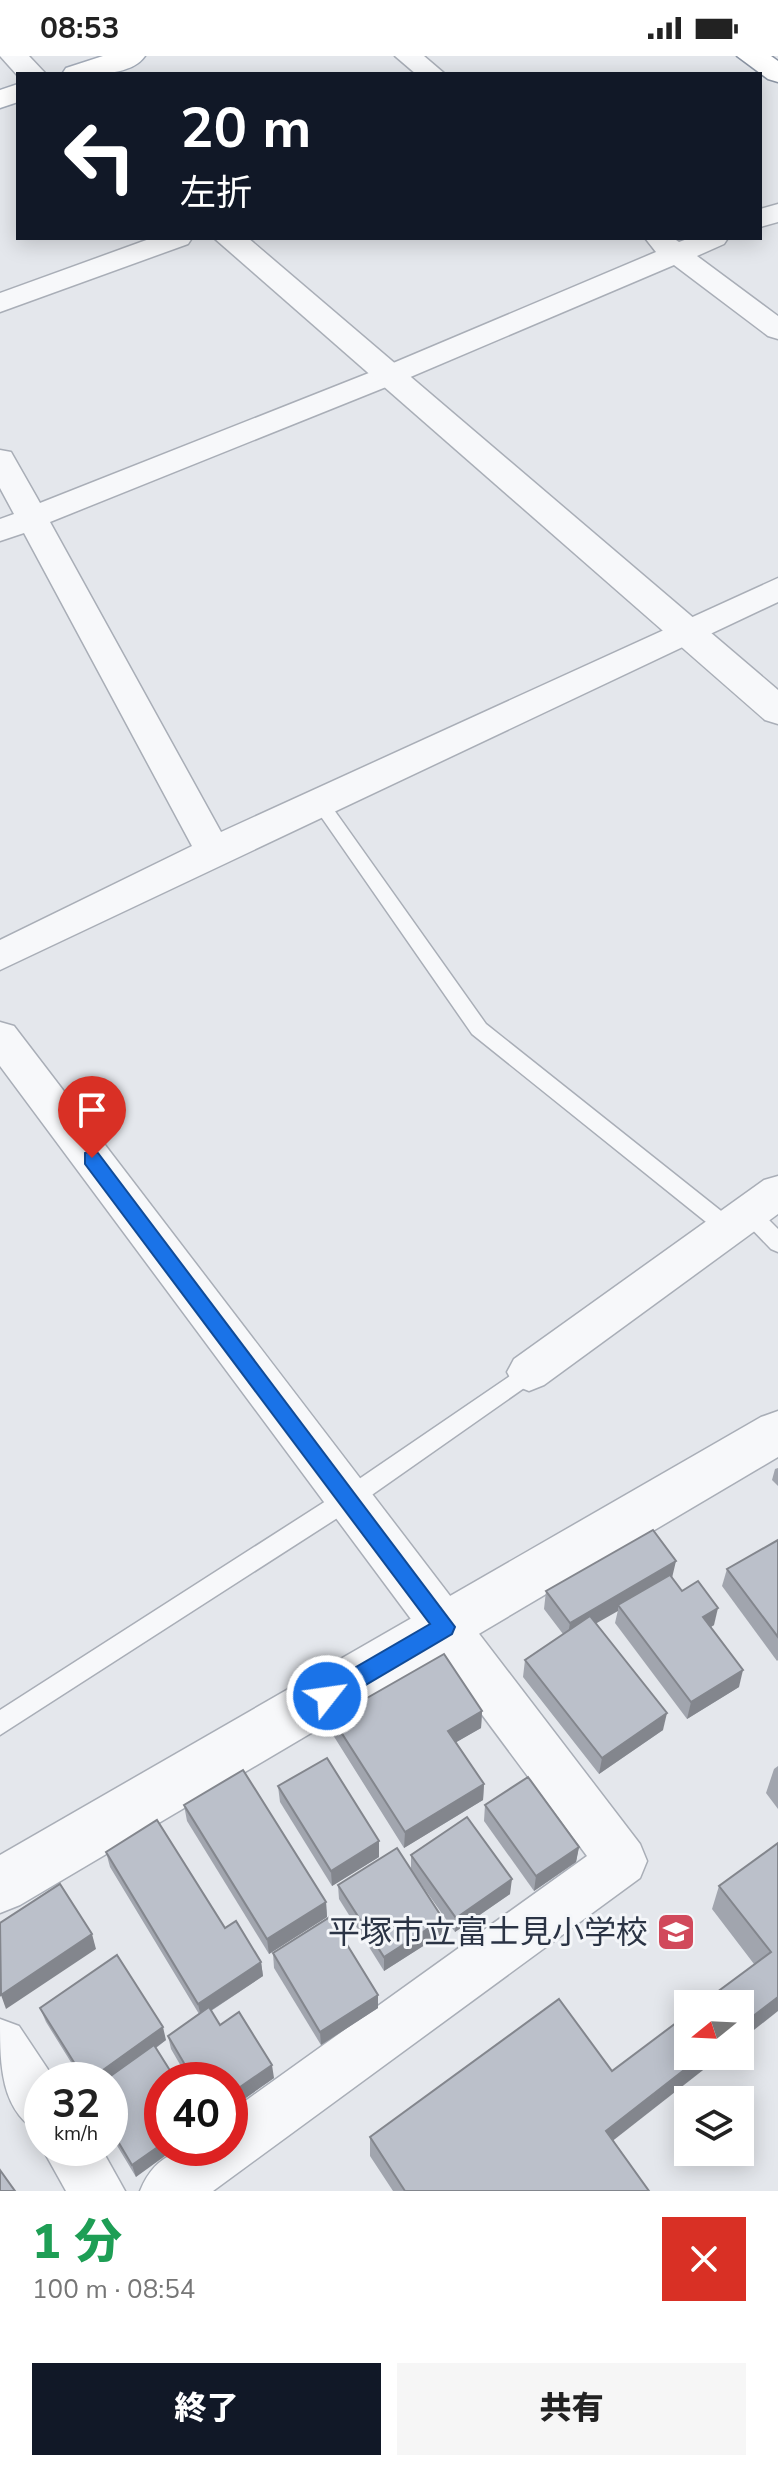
<!DOCTYPE html>
<html lang="ja">
<meta charset="utf-8">
<style>
body{margin:0;font-family:"Nunito Sans","Noto Sans JP",sans-serif;background:#f6f6f6;color:#222;height:100vh;display:flex;flex-direction:column;font-size:30px;white-space:nowrap}
*{box-sizing:border-box;margin:0}
p{font-size:26px;color:#767676}
.icon{flex:none;width:44px;height:44px;fill:none;stroke:currentColor;stroke-width:2;stroke-linecap:round;stroke-linejoin:round}
.map{position:relative;height:2135px;overflow:hidden}
.sheet{display:flex;flex-direction:column;background:#fff;flex:1}
.sheet>*{flex:none}
.banner{position:absolute;left:16px;top:16px;width:746px;height:168px;border-radius:0px;box-shadow:0 4px 20px #0003;background:#111827;color:#fff;overflow:hidden}
.needle{width:52px;rotate:252deg}
.fabs{position:absolute;left:674px;top:1934px;display:grid;gap:16px}
.fabs a{display:grid;place-items:center;width:80px;height:80px;border-radius:0px;background:#fff;box-shadow:0 4px 20px #0003;font-size:40px}
.speed{position:absolute;left:24px;top:2006px;display:flex;gap:16px;font-size:40px;font-weight:700;text-align:center}
.speed>*{display:grid;place-content:center;width:104px;height:104px;border-radius:50%;background:#fff;box-shadow:0 4px 20px #0003;line-height:1}
.speed small{font-size:20px;font-weight:400}
.speed .limit{border:12px solid #d22;background:#fff;color:#111}
.pin{position:absolute;display:grid;place-items:center;width:68px;height:68px;color:#fff;margin:-82px -34px;border-radius:50% 50% 50% 0;rotate:-45deg;box-shadow:0 0 8px #0007}
.pin .icon{rotate:45deg}
.me{position:absolute;width:88px;margin:-44px;rotate:60deg;stroke-linejoin:round;filter:drop-shadow(0 0 6px #0008)}
.turn{display:flex;align-items:center;gap:28px;height:168px;padding:0 32px;font-size:36px}
.turn .icon{width:104px;height:104px;stroke-width:2.5}
.turn b{display:block;font-size:56px;line-height:68px}
.round{display:grid;place-items:center;flex:none;width:84px;height:84px;border-radius:0px;background:#f6f6f6}
.head{display:flex;align-items:center;justify-content:space-between;height:136px;padding:0 32px}
h1{font-size:48px;font-weight:800;line-height:60px;color:#1e9e55}
.cta{display:flex;gap:16px;margin-top:auto;padding:16px 32px}
.cta a{flex:1;height:92px;border-radius:0px;background:#111827;color:#fff;font-size:32px;font-weight:800;line-height:92px;text-align:center}
.cta a+a{background:#f6f6f6;color:#222}
.status{display:flex;justify-content:space-between;align-items:center;height:56px;padding:0 40px;background:#fff;direction:ltr}
.status svg{height:22px;fill:currentColor}
.map>svg:first-child{display:block}
.lines{fill:none;stroke-linecap:round;stroke-linejoin:round}
.service-casing{stroke:#a9aeb7;stroke-width:3}
.minor-casing{stroke:#a9aeb7;stroke-width:3}
.tertiary-casing{stroke:#a9aeb7;stroke-width:3}
.primary-casing{stroke:#a3abb8;stroke-width:3}
.trunk-casing{stroke:#8b94a3;stroke-width:3}
.service{fill:#f7f8fa;fill-rule:evenodd}
.minor{fill:#f7f8fa;fill-rule:evenodd}
.tertiary{fill:#f7f8fa;fill-rule:evenodd}
.primary{fill:#fff;fill-rule:evenodd}
.trunk{fill:#fff;fill-rule:evenodd}
.wall{fill:#a1a5ae}
.shaded-wall{fill:#83868d}
.building{fill:#bbc0ca;stroke:#83868d;stroke-width:2}
.route{fill:#1a73e8;stroke:#114b97;stroke-width:2}
.labels{text-anchor:middle;dominant-baseline:central;stroke-width:6;stroke-linejoin:round;paint-order:stroke}
.near-poi-label{font-size:32px;fill:#2b3445;stroke:#f4f6f9;text-anchor:end}
</style>
<div class="status"><b>08:53</b><svg viewBox="0 0 49 12"><path d="M0 12V9h3v3zM5 12V6h3v6zM10 12V3h3v9zM15 12V0h3v12zM26 1h20v11H26zM47 4h2v5h-2z"/></svg></div>
<div class="map">
<svg width="778" height="2135" viewBox="0 0 778 2135">
<rect width="100%" height="100%" fill="#e4e7ec"/>
<g class="lines">
<g class="service-casing">
<g id="service">
<path d="M321 742 327 744 486 968 735 1166 738 1172 735 1178H721L472 978 315 752 312 748 315 744Z"/>
<path d="M749 1149 756 1151 778 1173V1196L771 1193 742 1163 739 1157 742 1151Z"/>
<path d="M529 1307 537 1309 540 1316 537 1323 356 1450 0 1679V1654L340 1436Z"/>
</g>
</g>
<g class="minor-casing">
<g id="minor">
<path d="M395 0H424L445 18H416Z"/>
<path d="M778 148V166L760 171V153Z"/>
<path d="M152 182H192L188 188 0 256V237Z"/>
<path d="M645 182H673L679 186 690 182H728L724 188 697 200 778 260V283L768 280 674 209 401 325 50 466 221 776 778 522V546L0 914V884L192 790 24 477 0 485V463L14 458 0 432V394L11 396 40 447 379 313 656 196Z"/>
<path d="M0 966 14 970 640 1788 647 1805 640 1822 213 2135H140C158 2091 188 2092 230 2092V2056L587 1800 0 1010Z"/>
<path d="M778 1120V1158L544 1329 529 1335 514 1329 507 1316 514 1303 764 1124Z"/>
<path d="M0 1963 19 1970 55 2024H42V2078C0 2056 0 2009 0 1963Z"/>
<path d="M42 2092H101L125 2135H66Z"/>
</g>
</g>
<g class="tertiary-casing">
<g id="tertiary">
<path d="M0 0H29L46 18 18 20Z"/>
<path d="M214 182H248L778 634V668L765 664Z"/>
<path d="M778 1355V1401L20 1849 0 1857V1799L761 1361Z"/>
</g>
</g>
<g class="primary-casing">
<g id="primary">
<path d="M103 0H145C130 22 85 18 62 18L66 12Z"/>
<path d="M18 28V46L0 52V34Z"/>
</g>
</g>
<g class="trunk-casing">
<path id="trunk" d="M737 0H771L778 5V26L768 23Z"/>
</g>
<use href="#service" class="service"/>
<use href="#minor" class="minor"/>
<use href="#tertiary" class="tertiary"/>
<use href="#primary" class="primary"/>
<use href="#trunk" class="trunk"/>
</g>
<g class="wall">
<path d="M778 1412V1430L772 1424 775 1413Z"/>
<path d="M778 1484V1604L777 1605 722 1530 727 1513Z"/>
<path d="M672 1522 682 1535 714 1569 711 1571 739 1631 687 1663 615 1567 618 1554 595 1567 663 1674 599 1718 523 1621 525 1604 563 1578 544 1553 546 1535Z"/>
<path d="M482 1655 481 1672 456 1686 484 1728 483 1744 404 1792 333 1679 332 1662Z"/>
<path d="M778 1710V1753L766 1737 774 1713Z"/>
<path d="M278 1730 379 1785V1801L332 1830 280 1746Z"/>
<path d="M184 1749 326 1846 327 1861 269 1898 187 1765Z"/>
<path d="M485 1749 579 1791 576 1806 534 1835 484 1765Z"/>
<path d="M778 1787V1955L754 1908 712 1853 719 1830Z"/>
<path d="M106 1796 225 1872 261 1906 263 1920 211 1955 220 1969 274 2022 230 2053V2024H189L171 1993 168 1980 199 1958 110 1811Z"/>
<path d="M411 1799 510 1838 455 1876 414 1818 442 1878 384 1915 339 1843 338 1829 411 1814Z"/>
<path d="M273 1897 378 1952 321 1989 274 1912Z"/>
<path d="M40 1952 166 1984 156 1992 136 2121 110 2078V2024H82L46 1966Z"/>
<path d="M612 2015 613 2084 649 2135H393L370 2100V2081Z"/>
</g>
<g class="shaded-wall">
<path d="M676 1505 672 1522 618 1549V1555L567 1584 570 1567Z"/>
<path d="M718 1552 714 1569 699 1578 703 1561Z"/>
<path d="M743 1614 739 1631 687 1663 691 1646Z"/>
<path d="M482 1655 481 1672 448 1691V1675Z"/>
<path d="M667 1657 663 1674 599 1718 602 1702Z"/>
<path d="M484 1728 483 1744 404 1792 405 1776Z"/>
<path d="M379 1785V1801L332 1830 331 1815Z"/>
<path d="M579 1791 576 1806 534 1835 536 1820Z"/>
<path d="M512 1823 510 1838 455 1876 456 1862Z"/>
<path d="M326 1846 327 1861 269 1898 267 1883Z"/>
<path d="M443 1863 442 1878 384 1915V1901Z"/>
<path d="M92 1878 96 1893 6 1953 1 1939Z"/>
<path d="M261 1906 263 1920 201 1961 198 1948Z"/>
<path d="M378 1939V1952L321 1989 320 1976Z"/>
<path d="M778 1941V1955L740 1985V1970Z"/>
<path d="M163 1971 166 1984 110 2025V2024H89Z"/>
<path d="M702 2000H721L601 2094 606 2075Z"/>
<path d="M272 2009 274 2022 230 2053V2038Z"/>
<path d="M162 2088V2092H176L136 2121 132 2109Z"/>
</g>
<g class="building">
<path d="M653 1474 676 1505 570 1567 546 1535Z"/>
<path d="M778 1484V1581L727 1513Z"/>
<path d="M670 1519 682 1535 698 1525 718 1552 703 1561 743 1614 691 1646 618 1549Z"/>
<path d="M590 1560 667 1657 602 1702 525 1604Z"/>
<path d="M444 1598 482 1655 448 1675 484 1728 405 1776 332 1662Z"/>
<path d="M327 1702 379 1785 331 1815 278 1730Z"/>
<path d="M243 1714 326 1846 267 1883 184 1749Z"/>
<path d="M528 1721 579 1791 536 1820 485 1749Z"/>
<path d="M467 1761 512 1823 456 1862 411 1799Z"/>
<path d="M157 1764 225 1872 236 1865 261 1906 198 1948 106 1796Z"/>
<path d="M778 1787V1941L740 1970V1948H701L771 1896 719 1830Z"/>
<path d="M397 1792 443 1863 384 1901 338 1829Z"/>
<path d="M60 1828 92 1878 1 1939 0 1867Z"/>
<path d="M330 1861 378 1939 320 1976 273 1897Z"/>
<path d="M117 1899 163 1971 89 2024H85L40 1952Z"/>
<path d="M559 1943 612 2015 688 1958V2000H702L606 2075 649 2135H405L370 2081Z"/>
<path d="M209 1951 220 1969 239 1956 272 2009 230 2038V2024H194L168 1980Z"/>
<path d="M154 1989 176 2024H162V2088L132 2109 110 2072V2024H105Z"/>
<path d="M0 2114 15 2135H0Z"/>
</g>
<path class="route" d="M92 1095 98 1097 455 1571 452 1578 335 1647 327 1650 320 1647 317 1640 320 1632 430 1568 85 1108V1097Z"/>
<defs>
<g id="school-square" transform="scale(2)"><rect x="-9" y="-9" width="18" height="18" rx="4" fill="#d1495b" stroke="#f4f6f9"/><path d="M0-5L7-2L0 1L-7-2ZM-4 1L0 2.5L4 1V4Q0 6-4 4Z" fill="#fff"/></g>
</defs>
<g fill-rule="evenodd">
<use href="#school-square" x="676" y="1876"/>
</g>
<g class="labels">
<g class="near-poi-label">
<text x="648" y="1876">平塚市立富士見小学校</text>
</g>
</g>
</svg>
<div class="fabs">
<a><svg class="needle" viewBox="-14 -14 28 28"><path d="M0-13l5 13h-10z" fill="#e53935"/><path d="M0 13l5-13h-10z" fill="#767676"/></svg></a>
<a><svg class="icon" aria-label="layers" viewBox="0 0 24 24"><path d="M12 4l9 5-9 5-9-5zM3 14l9 5 9-5"/></svg></a>
</div>
<div class="speed"><div>32<small>km/h</small></div><div class="limit">40</div></div>
<div class="pin" style="left:92px;top:1102px;background:#d93025"><svg class="icon" aria-label="arrive" viewBox="0 0 24 24"><path d="M6 21V4h12l-3 4 3 4H6"/></svg></div>
<svg class="me" style="left:327px;top:1640px" viewBox="-20 -20 40 40"><circle r="17" fill="#1a73e8" stroke="#fff" stroke-width="3"/><path d="M0-11L8 9 0 5-8 9z" fill="#fff"/></svg>
<div class="banner">
<div class="turn"><svg class="icon" aria-label="left" viewBox="0 0 24 24"><path d="M17 20v-9H6M10 6l-5 5 5 5"/></svg><div><b>20 m</b>左折</div></div>
</div>
</div>
<section class="sheet">
<div class="head"><div><h1>1 分</h1><p>100 m · 08:54</p></div><a class="round" style="background:#d93025;color:#fff"><svg class="icon" aria-label="close" viewBox="0 0 24 24"><path d="M6 6l12 12M18 6L6 18"/></svg></a></div>
<div class="cta"><a>終了</a><a>共有</a></div>
</section>
